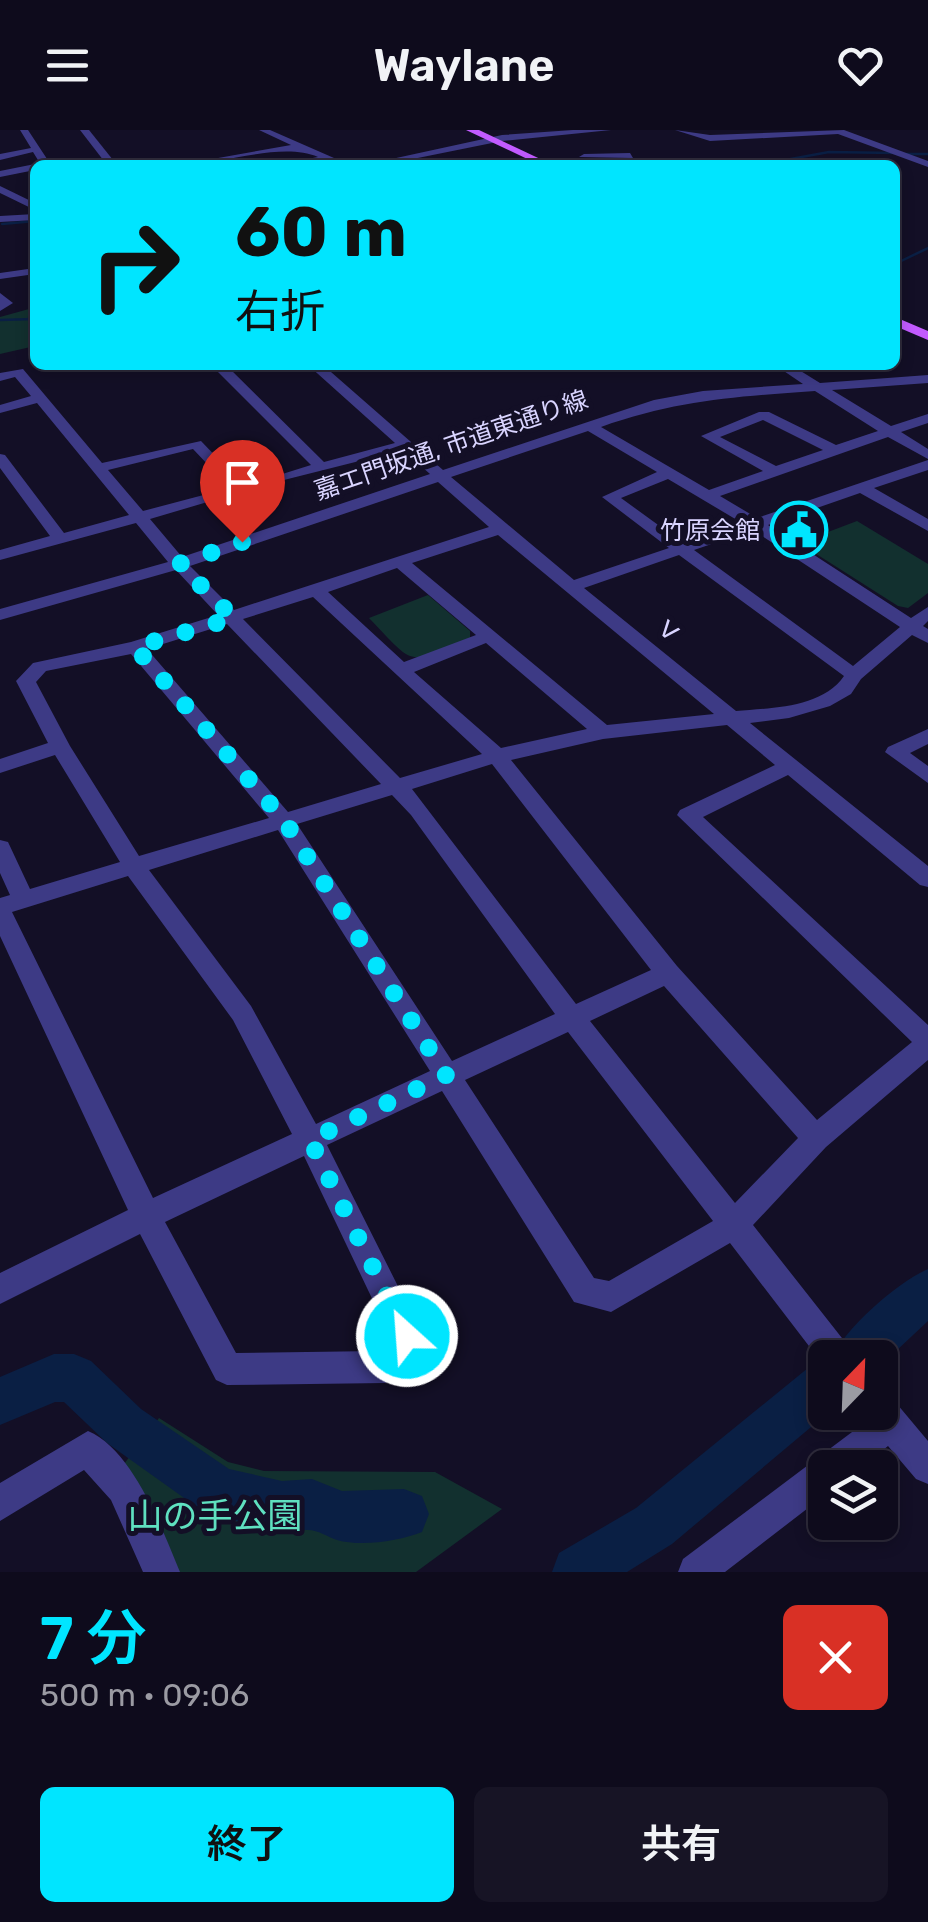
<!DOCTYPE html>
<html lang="ja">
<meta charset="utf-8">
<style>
body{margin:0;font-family:Rubik,"Noto Sans JP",sans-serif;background:#171425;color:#f1f3f6;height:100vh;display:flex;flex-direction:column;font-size:38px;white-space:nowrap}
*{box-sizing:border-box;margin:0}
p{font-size:32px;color:#9b9ba3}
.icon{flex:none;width:55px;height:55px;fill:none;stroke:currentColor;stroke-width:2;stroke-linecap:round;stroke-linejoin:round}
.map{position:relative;height:1442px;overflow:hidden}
.details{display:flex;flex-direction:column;background:#0e0b1c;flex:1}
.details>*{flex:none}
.top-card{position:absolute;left:30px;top:30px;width:870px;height:210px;border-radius:15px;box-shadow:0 5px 15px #0003,0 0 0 2px #2e2b3b;background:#00e5ff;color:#111;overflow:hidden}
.needle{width:65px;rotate:23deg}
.buttons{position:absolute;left:808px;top:1210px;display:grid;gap:20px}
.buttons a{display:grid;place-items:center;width:90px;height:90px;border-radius:15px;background:#0e0b1c;box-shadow:0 5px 15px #0003,0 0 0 2px #2e2b3b;font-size:50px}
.pin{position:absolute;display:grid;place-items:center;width:85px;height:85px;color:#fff;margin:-102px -42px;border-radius:50% 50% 50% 0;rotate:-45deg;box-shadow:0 0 10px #0007}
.pin .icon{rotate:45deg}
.me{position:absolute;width:110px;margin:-55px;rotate:334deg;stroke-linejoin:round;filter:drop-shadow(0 0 8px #0008)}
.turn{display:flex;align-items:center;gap:35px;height:210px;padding:0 40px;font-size:45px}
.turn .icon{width:130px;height:130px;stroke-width:2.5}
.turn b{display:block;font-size:70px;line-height:85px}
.round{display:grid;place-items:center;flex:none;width:105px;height:105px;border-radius:15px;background:#171425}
.overview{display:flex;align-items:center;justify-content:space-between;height:170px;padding:0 40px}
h1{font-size:60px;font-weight:600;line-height:75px;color:#00e5ff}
.button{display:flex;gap:20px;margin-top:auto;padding:20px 40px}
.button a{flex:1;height:115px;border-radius:15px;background:#00e5ff;color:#111;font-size:40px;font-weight:600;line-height:115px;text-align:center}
.button a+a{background:#171425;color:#f1f3f6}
header{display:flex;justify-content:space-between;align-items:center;height:130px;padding:0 40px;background:#0e0b1c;font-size:45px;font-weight:600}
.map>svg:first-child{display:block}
.green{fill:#12302f}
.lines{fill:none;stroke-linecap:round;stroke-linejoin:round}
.stream{stroke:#0a1f44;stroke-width:2.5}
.river{fill:#0a1f44;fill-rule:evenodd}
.minor{fill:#3d3a85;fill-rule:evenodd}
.major{fill:#c25bff;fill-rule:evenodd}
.route{stroke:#00e5ff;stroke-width:18;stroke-dasharray:0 32.4}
.labels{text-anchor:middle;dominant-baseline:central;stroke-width:10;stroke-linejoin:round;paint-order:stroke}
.far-street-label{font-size:25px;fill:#d9d4ff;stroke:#130f26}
.far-poi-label{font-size:25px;fill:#d9d4ff;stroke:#130f26;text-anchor:end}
.street-label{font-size:30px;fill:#d9d4ff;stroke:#130f26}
.near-park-label{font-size:35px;fill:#5fe0c0;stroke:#130f26}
</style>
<header><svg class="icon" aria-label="menu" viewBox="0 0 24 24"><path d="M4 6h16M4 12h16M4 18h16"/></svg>Waylane<svg class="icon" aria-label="heart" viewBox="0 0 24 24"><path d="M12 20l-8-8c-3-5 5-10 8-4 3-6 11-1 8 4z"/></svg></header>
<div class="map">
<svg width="928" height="1442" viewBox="0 0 928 1442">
<rect width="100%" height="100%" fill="#130f26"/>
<g class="green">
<path d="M29 179 35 181V216L0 224V187Z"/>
<path d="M857 391 928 434V463L908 478 898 476 799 413Z"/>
<path d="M428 465 470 501V508C405 534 418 539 369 488Z"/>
<path d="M159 1288 228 1332 264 1341 435 1342 502 1379 416 1442H176L124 1334Z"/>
</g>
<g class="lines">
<g class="stream">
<path d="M906 24H928"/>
<path d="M758 35 829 22 895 23"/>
<path d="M2 94 35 91"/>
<path d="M895 134 928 118"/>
<path d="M29 187 35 217"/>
<path d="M0 190 35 189"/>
<path d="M72 235H109"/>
</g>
<g class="river">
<path d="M928 1139V1191L880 1236V1228H832C844 1199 899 1151 928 1139Z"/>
<path d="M54 1224H74L91 1231 141 1279 229 1339 282 1351 312 1349 342 1361 404 1359 422 1366 429 1384 422 1402C400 1411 361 1417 337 1410 328 1407 318 1400 308 1400 271 1398 237 1394 201 1380L107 1313 64 1272H55L0 1295V1247Z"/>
<path d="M825 1231V1282H829L672 1414 627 1442H552L559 1423 636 1378 808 1238Z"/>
</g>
<g class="minor">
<path d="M20 0H28L51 35H41L33 22 0 30V24L31 18Z"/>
<path d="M80 0H89L117 35H107Z"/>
<path d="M259 0H270L350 35 327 31 276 35 318 27C281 11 222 35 179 35L291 15Z"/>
<path d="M573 0H611L502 11 383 35H364L502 5Z"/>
<path d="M675 0 710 5 844 0 928 31V37L838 4 710 11Z"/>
<path d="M630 23 633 28 579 27 584 24Z"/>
<path d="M35 34 38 35 35 40 0 47V41Z"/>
<path d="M0 56 35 73V80L0 63Z"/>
<path d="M35 84V90L0 92V86Z"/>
<path d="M35 138V144L0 149V143Z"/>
<path d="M0 163 13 173 0 181Z"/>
<path d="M179 235H226L324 332 395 313 308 235H323L443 340 654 270 703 261 803 254 775 235H791L820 253 928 245V253L832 260 891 296 928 284V293L901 302 928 319V329L888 307 720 366 757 388 928 330V340L874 358 928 389V401L860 363 768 395 911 488 928 477V491L923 496 928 499V513L912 505 861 549 851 564 830 576 789 588 750 593 928 736V757L920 755 788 645 703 687 928 895V930L826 1017 753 1095 849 1217 854 1228H825V1237L730 1113 611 1182 574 1172 442 961 327 1015 423 1206 396 1248 385 1253 227 1255 216 1250 140 1104 0 1174V1143L128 1080 0 806V768L10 765 0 743V710L8 712 30 759 120 732 55 625 0 643V629L48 613 16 551 33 533 131 512 218 485 176 440 0 490V479L168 432 136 393 0 430V420L50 406 0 338V324L5 325 64 403 129 385 37 273 0 283V275L31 266 15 247 0 251V243L23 239 102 333 201 311 248 360 150 389 182 427 430 344 403 320 276 352V346L311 335 213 237 174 242V236ZM815 261 878 301 836 315 769 282H759L701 306 763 341 709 360 601 297C678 270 734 267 815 261ZM763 290 823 320 776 336 720 307ZM588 301 657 342 602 367 669 418 574 450 451 347ZM193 319 230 358 143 381 108 340ZM668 349 742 393 683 413 621 368ZM438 352 489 397 234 480 190 436ZM753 400 900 497 853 536 694 420ZM498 405 714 584 607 595 412 433ZM679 425 844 546C822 578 771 578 736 581L584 458ZM397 438 476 505 404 532 328 462ZM313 467 482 624 400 648 243 489ZM227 494 381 654 288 682 147 519ZM486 513 587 599 501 618 414 542ZM131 524 269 688 139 726 70 616 36 552 46 541ZM727 595 775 635 680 680 677 685 912 912 817 990 677 836 511 630 603 609ZM492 634 651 840 576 874 412 659ZM392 665 411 685 555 884 452 931 297 694ZM278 700 430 941 316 994 251 876 149 740ZM128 746 233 890 292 1004 153 1068 12 782ZM664 856 798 1008 735 1073 590 891ZM568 902 713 1091 609 1151 594 1148 465 950ZM304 1026 389 1204 377 1221 236 1223 165 1092Z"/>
<path d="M928 599V614L910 623 928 636V653L885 622 888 617Z"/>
<path d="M880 1263 892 1268 928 1311V1354L916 1349 888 1316 861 1338H825V1365L725 1442H678L683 1429 868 1290 864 1282H880Z"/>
<path d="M88 1301C133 1320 162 1399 180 1442H143L111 1370 84 1340 0 1391V1353Z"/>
</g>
<g class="major">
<path d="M466 0H479L553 35H540Z"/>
<path d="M895 187 928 201V210L895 196Z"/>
</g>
</g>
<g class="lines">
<path class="route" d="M242 412 179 434 234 488 135 517 284 690 446 945 310 1010 407 1206"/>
</g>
<defs>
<g id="civic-ring" transform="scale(2.875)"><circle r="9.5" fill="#130f26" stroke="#00e5ff" stroke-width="1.5"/><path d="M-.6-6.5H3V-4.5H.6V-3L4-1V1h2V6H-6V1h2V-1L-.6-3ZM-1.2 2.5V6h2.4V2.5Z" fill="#00e5ff"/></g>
</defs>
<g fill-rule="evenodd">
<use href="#civic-ring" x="799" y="400"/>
</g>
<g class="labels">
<g class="far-street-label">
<text transform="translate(451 315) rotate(-19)">嘉エ門坂通, 市道東通り線</text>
</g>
<g class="far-poi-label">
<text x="760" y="400">竹原会館</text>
</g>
<g class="street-label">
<text transform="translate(670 499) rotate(40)">ｖ</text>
</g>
<g class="near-park-label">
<text x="215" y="1386">山の手公園</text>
</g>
</g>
</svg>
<div class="buttons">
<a><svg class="needle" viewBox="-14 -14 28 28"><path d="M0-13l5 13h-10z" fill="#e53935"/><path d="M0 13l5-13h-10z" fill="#9b9ba3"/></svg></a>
<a><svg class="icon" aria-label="layers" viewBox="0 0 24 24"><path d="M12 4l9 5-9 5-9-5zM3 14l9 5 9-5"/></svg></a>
</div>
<div class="pin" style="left:242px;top:412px;background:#d93025"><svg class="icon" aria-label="arrive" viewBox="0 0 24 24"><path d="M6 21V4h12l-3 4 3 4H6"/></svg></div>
<svg class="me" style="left:407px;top:1206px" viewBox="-20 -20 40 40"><circle r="17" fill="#00e5ff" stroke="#fff" stroke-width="3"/><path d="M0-11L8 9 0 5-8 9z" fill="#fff"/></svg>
<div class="top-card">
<div class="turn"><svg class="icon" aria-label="right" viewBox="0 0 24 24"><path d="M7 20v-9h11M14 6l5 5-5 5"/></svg><div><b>60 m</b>右折</div></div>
</div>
</div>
<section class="details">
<div class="overview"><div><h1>7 分</h1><p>500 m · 09:06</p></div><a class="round" style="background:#d93025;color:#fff"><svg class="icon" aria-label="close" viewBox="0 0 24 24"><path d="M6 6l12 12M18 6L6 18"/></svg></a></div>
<div class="button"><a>終了</a><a>共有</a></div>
</section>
